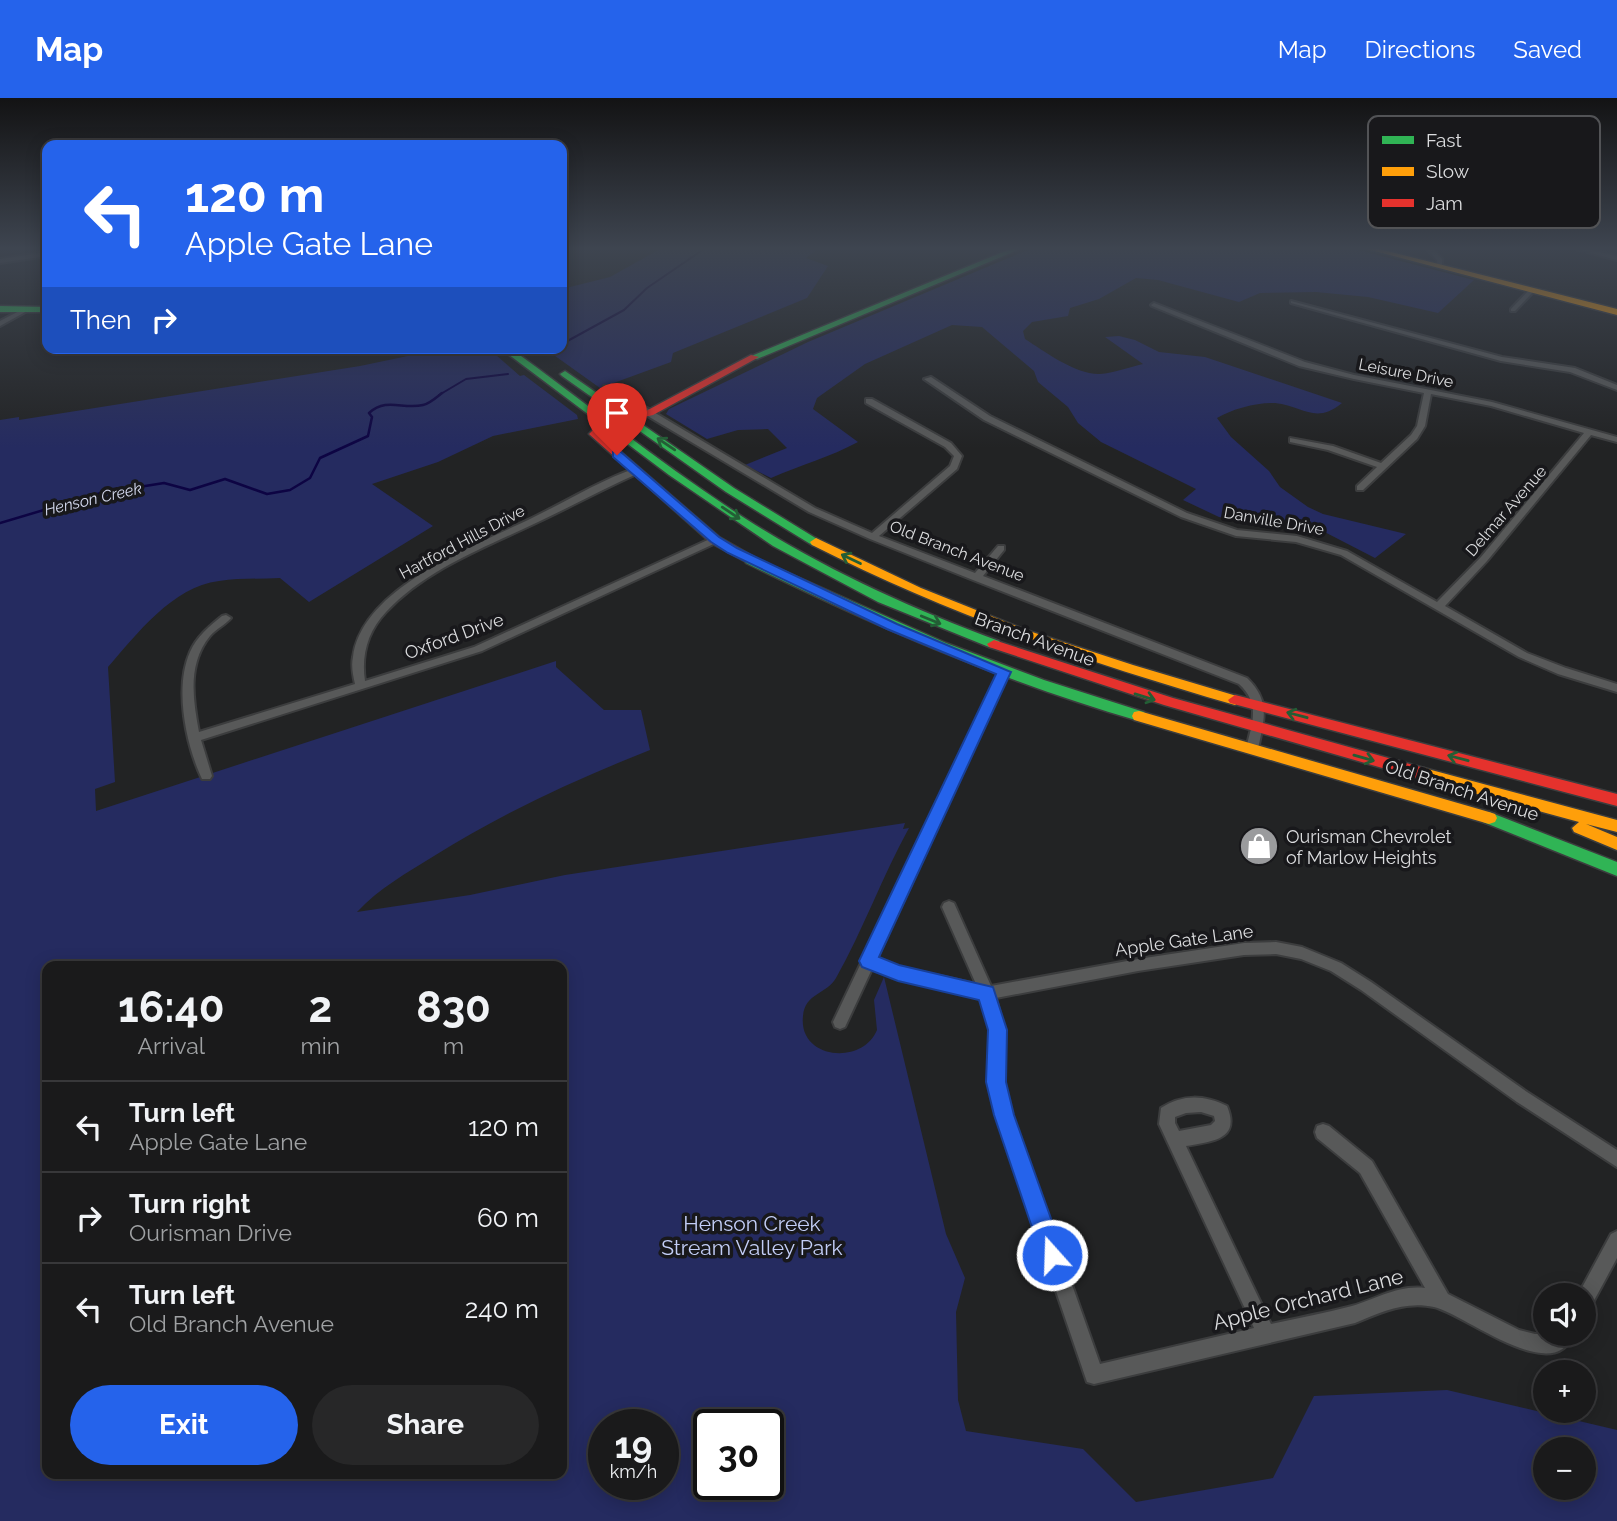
<!DOCTYPE html>
<meta charset="utf-8">
<style>
body{margin:0;font-family:Raleway,sans-serif;background:#272728;color:#f1f3f6;height:100vh;display:flex;flex-direction:column;font-size:26px;white-space:nowrap}
*{box-sizing:border-box;margin:0}
p{font-size:23px;color:#9fa1a3}
.icon{flex:none;width:38px;height:38px;fill:none;stroke:currentColor;stroke-width:2;stroke-linecap:round;stroke-linejoin:round}
.map{position:relative;flex:1;overflow:hidden}
.panel{position:absolute;left:42px;top:863px;width:525px;height:518px;display:flex;flex-direction:column;background:#1a1a1b;border-radius:14px;box-shadow:0 4px 18px #0003,0 0 0 2px #38383a}
.panel>*{flex:none}
.hud{position:absolute;left:42px;top:42px;width:525px;height:214px;border-radius:14px;box-shadow:0 4px 18px #0003,0 0 0 2px #38383a;background:#2563eb;color:#fff;overflow:hidden}
.controls{position:absolute;left:1533px;top:1185px;display:grid;gap:14px}
.controls a{display:grid;place-items:center;width:63px;height:63px;border-radius:50%;background:#1a1a1b;box-shadow:0 4px 18px #0003,0 0 0 2px #38383a;font-size:35px}
.speed{position:absolute;left:588px;top:1311px;display:flex;gap:14px;font-size:35px;font-weight:700;text-align:center}
.speed>*{display:grid;place-content:center;width:91px;height:91px;border-radius:50%;background:#1a1a1b;box-shadow:0 4px 18px #0003,0 0 0 2px #38383a;line-height:1}
.speed small{font-size:18px;font-weight:400}
.speed .limit{border:4px solid #111;border-radius:10px;background:#fff;color:#111}
.pin{position:absolute;display:grid;place-items:center;width:60px;height:60px;color:#fff;margin:-72px -30px;border-radius:50% 50% 50% 0;rotate:-45deg;box-shadow:0 0 7px #0007}
.pin .icon{rotate:45deg}
.me{position:absolute;width:77px;margin:-38px;rotate:340deg;stroke-linejoin:round;filter:drop-shadow(0 0 5px #0008)}
.turn{display:flex;align-items:center;gap:24px;height:147px;padding:0 28px;font-size:32px}
.turn .icon{width:91px;height:91px;stroke-width:2.5}
.turn b{display:block;font-size:49px;line-height:60px}
.then{display:flex;align-items:center;height:66px;padding:0 28px;background:#0003;gap:14px;font-size:26px}
.eta{display:flex;justify-content:space-evenly;align-items:center;height:119px;text-align:center}
.eta b{font-size:42px;font-weight:700;line-height:49px}
.primary-button{display:flex;gap:14px;margin-top:auto;padding:14px 28px}
.primary-button a{flex:1;height:80px;border-radius:42px;background:#2563eb;color:#fff;font-size:28px;font-weight:700;line-height:80px;text-align:center}
.primary-button a+a{background:#272728;color:#f1f3f6}
ul{padding:0;list-style:none}
li{display:flex;align-items:center;gap:21px;height:91px;padding:0 28px;border-top:2px solid #38383a}
li div{flex:1}
li b{display:block;font-size:26px}
li em{font-style:normal}
header{display:flex;align-items:center;gap:42px;box-sizing:border-box;height:98px;padding:0 35px;background:#2563eb;color:#fff}
header strong{font-size:33px}
nav{display:flex;gap:38px;margin-inline-start:auto;font-size:24px}
.map>svg:first-child{display:block}
.green{fill:#252b60;fill-rule:evenodd}
.lines{fill:none;stroke-linecap:round;stroke-linejoin:round}
.stream-far1{stroke:#0d0443;stroke-width:2}
.stream{stroke:#0d0443;stroke-width:2.5}
.street-casing{stroke:#3c3d3e;stroke-width:4}
.fast-casing{stroke:#3c3d3e;stroke-width:3}
.slow-casing{stroke:#3c3d3e;stroke-width:3}
.jam-casing{stroke:#3c3d3e;stroke-width:3}
.street{fill:#585959;fill-rule:evenodd}
.fast{fill:#30b455;fill-rule:evenodd}
.slow{fill:#ff9f0a;fill-rule:evenodd}
.jam{fill:#e5322d;fill-rule:evenodd}
.oneway{stroke:#235e35}
.route{fill:#2563eb;stroke:#184099;stroke-width:2}
.labels{text-anchor:middle;dominant-baseline:central;stroke-width:7;stroke-linejoin:round;paint-order:stroke}
.far-street-label{font-size:16px;fill:#dbdcde;stroke:#18181b}
.far-water-label{font-size:16px;font-style:italic;fill:#d5daef;stroke:#18181b}
.street-label{font-size:18px;fill:#dbdcde;stroke:#18181b}
.poi-label{font-size:18px;fill:#dbdcde;stroke:#18181b;text-anchor:start}
.near-park-label{font-size:21px;fill:#c3cef7;stroke:#18181b}
.near-street-label{font-size:21px;fill:#dbdcde;stroke:#18181b}
.key{fill:#18181b;stroke:#525356;stroke-width:2}
.key-label{font-size:19px;fill:#dbdcde}
</style>
<header>
<strong>Map</strong>
<nav><a>Map</a><a>Directions</a><a>Saved</a></nav>
</header>
<div class="map">
<svg width="1617" height="1423" viewBox="0 0 1617 1423">
<rect width="100%" height="100%" fill="#222324"/>
<g class="green">
<path d="M660 151H818L806 160 828 168 807 200 673 255 671 264 600 290 544 250H562V191L610 179Z"/>
<path d="M1030 151H1354L1474 182 1438 215 1368 199 1316 194 1260 195 1239 204 1158 182 1136 180 1099 201 1070 210 1068 218 1032 224 1023 233 1025 241C1044 253 1076 277 1100 276 1113 275 1130 269 1143 266L1105 239 1119 238 1135 242 1159 254 1205 259 1342 305C1315 327 1304 308 1275 305 1257 304 1232 311 1217 320L1231 339 1269 373 1280 389 1308 409 1323 416 1406 436 1375 460 1311 427 1252 426 1219 419 1183 402 1196 391 1101 344 1078 325 1068 309 1038 284 1034 273 982 229 952 227 865 266 817 300 813 311 858 344C830 359 801 367 771 380L745 367 787 350 768 331 738 332 707 341 666 316 669 311 808 244Z"/>
<path d="M446 250H488L520 278 524 277 577 317 578 321 493 338 438 364 372 386 433 428 309 504 280 480C260 481 239 480 219 483 172 489 137 536 108 569L115 684 95 691 96 713 556 563V569L604 612H641L650 652C574 682 503 715 434 758 407 775 379 790 357 814L470 797 565 777 905 725 903 731 909 730C882 779 863 832 836 880 827 896 805 895 803 918 798 961 862 968 877 932L874 902 884 879 946 1136 965 1180 956 1214 958 1302 966 1333 1083 1351 1136 1404 1273 1380 1314 1298 1447 1292 1617 1332V1423H0V322L19 319V322L360 268ZM47 868H562V1376H47ZM604 1326H663V1386H604ZM709 1326H768V1386H709ZM1545 1351H1584V1390H1545Z"/>
</g>
<g class="lines">
<g class="stream-far1">
<path d="M562 246 624 212 647 190 704 151"/>
<path d="M555 255 558 250"/>
<path d="M439 297 466 281 508 276"/>
</g>
<path class="stream" d="M0 425 101 395 164 385 190 392 225 381 267 396 290 392 310 380 320 360 368 338 372 319 369 315C387 299 403 312 423 307 429 306 437 299 442 295"/>
<g class="street-casing">
<g id="street">
<path d="M1427 151H1433L1442 161V169H1438L1437 162Z"/>
<path d="M1576 151H1586L1617 158V162Z"/>
<path d="M47 154V158L0 165V161Z"/>
<path d="M1530 191 1535 192 1515 213H1511V211Z"/>
<path d="M1291 203 1502 259 1575 270 1617 287V292L1570 274 1501 263 1291 205Z"/>
<path d="M1154 205 1305 264 1354 277 1492 304 1617 339V344L1591 337 1487 463 1445 508 1527 555 1566 570 1617 586V594L1558 576 1519 559 1341 457 1296 444 1236 438 1181 419 984 322 924 281 931 279 990 318 1187 415 1237 432 1297 438 1347 453 1437 504 1481 459 1584 335 1491 308 1431 296 1425 328 1417 341 1363 392H1357V388L1377 369 1328 352 1290 344V340L1333 348 1381 365 1411 337 1417 328 1424 295 1354 281 1299 268 1152 208 1151 207Z"/>
<path d="M25 210 28 212 27 213 0 228V223Z"/>
<path d="M604 288H610L815 410 872 435 950 368 954 358 945 349 866 305V301H872L951 345 962 358 957 371 879 438 975 475 998 448H1004V452L983 478 1247 580C1271 603 1264 622 1258 651L1252 655 1246 651C1252 625 1261 606 1239 586L973 482 870 441 809 414 604 292Z"/>
<path d="M636 370 639 371V375C605 390 572 408 538 424 486 449 426 471 386 514 368 533 361 557 365 583L474 549 712 440H718V444L482 553 201 642 212 678 210 681H202C186 647 174 590 190 554 197 538 210 528 222 518L226 517 231 520C225 527 216 531 210 538 187 566 193 602 199 634L355 586C353 577 351 568 353 559 362 488 478 447 534 419 567 403 601 382 636 370Z"/>
<path d="M1004 570 1009 574 877 860 899 869 976 886 942 809 944 805 949 803 954 805 991 888 1138 861 1244 845 1276 844 1302 849 1341 865 1371 884 1527 994 1617 1052V1069L1517 1004 1361 892 1331 873 1301 861 1276 856 1244 857 1138 873 996 900 1004 932V984L1012 1017 1100 1266 1254 1230 1159 1026 1161 1010C1183 996 1204 997 1227 1008 1241 1042 1212 1043 1186 1048L1271 1226C1298 1220 1325 1215 1352 1208 1377 1201 1397 1187 1425 1190L1360 1075 1317 1040 1315 1034 1317 1028 1323 1026 1329 1028 1372 1063 1448 1196 1519 1232 1535 1236H1573C1555 1290 1463 1215 1434 1209 1405 1203 1381 1214 1355 1225L1094 1286 1087 1284 996 1017 988 984 990 932 981 900 898 881 872 871 845 929 840 931 835 929 833 924 999 574ZM1201 1014 1214 1018 1215 1023 1211 1027 1179 1033 1175 1025V1019L1186 1015Z"/>
<path d="M1617 1133V1160L1590 1210 1584 1213V1197H1578L1611 1136Z"/>
</g>
</g>
<g class="fast-casing">
<g id="fast">
<path d="M1010 151H1020L757 261 749 259Z"/>
<path d="M0 208 47 209V214H0Z"/>
<path d="M500 250H510C589 307 665 369 746 421 826 472 910 510 999 543L1001 546 994 550 989 549 878 504 773 448 669 377Z"/>
<path d="M565 273 734 390 822 444 816 448 812 447 726 394 562 278 560 276Z"/>
<path d="M750 458 946 545 1044 582 1144 614 1146 618 1139 623C1003 584 873 527 746 465L744 462Z"/>
<path d="M1489 714 1617 764V778L1483 724 1481 720 1483 716Z"/>
</g>
</g>
<g class="slow-casing">
<g id="slow">
<path d="M1367 151H1379L1617 211V217Z"/>
<path d="M816 440 921 490 1026 532 1133 567 1240 599 1242 602 1235 607C1089 565 948 516 812 447L810 444Z"/>
<path d="M1139 613 1489 714 1495 716 1497 720 1495 724 1489 726 1134 622 1132 618 1134 614Z"/>
<path d="M1424 670 1617 722V734L1586 726 1617 739V752L1574 734 1572 730 1579 724 1419 680 1416 676 1419 672Z"/>
</g>
</g>
<g class="jam-casing">
<g id="jam">
<path d="M751 257 759 259 653 317 609 327 600 336 719 439 754 459 756 462 750 466 711 445 589 336 602 323 646 313Z"/>
<path d="M994 542 1173 600 1424 670 1432 676 1424 682 1164 607 989 549 987 546Z"/>
<path d="M1235 597 1617 696V708L1230 605 1228 602Z"/>
</g>
</g>
<use href="#street" class="street"/>
<use href="#fast" class="fast"/>
<use href="#slow" class="slow"/>
<use href="#jam" class="jam"/>
</g>
<defs><path id="oneway-shaft" d="M-6 0H5M1.5-3L5.5 0L1.5 3" fill="none" stroke-width="1.6" stroke-linecap="round" stroke-linejoin="round" transform="scale(1.75)"/></defs>
<g class="oneway">
<use href="#oneway-shaft" transform="translate(666 346) rotate(-146)"/>
<use href="#oneway-shaft" transform="translate(731 415) rotate(34)"/>
<use href="#oneway-shaft" transform="translate(851 461) rotate(-154)"/>
<use href="#oneway-shaft" transform="translate(931 522) rotate(22)"/>
<use href="#oneway-shaft" transform="translate(1145 599) rotate(17)"/>
<use href="#oneway-shaft" transform="translate(1297 617) rotate(-165)"/>
<use href="#oneway-shaft" transform="translate(1364 660) rotate(16)"/>
<use href="#oneway-shaft" transform="translate(1458 660) rotate(-165)"/>
</g>
<linearGradient id="sky" x2="0" y2="1"><stop stop-color="#131314"/><stop offset="0.43" stop-color="#3e4550"/><stop offset="1" stop-color="#3e4550" stop-opacity="0"/></linearGradient>
<rect width="1617" height="350" fill="url(#sky)"/>
<path class="route" d="M613 354H621L719 439 737 450 897 526 1011 574 879 859 899 867 993 889 1007 932 1006 984 1014 1017 1064 1157 1060 1165 1052 1169 1044 1165 994 1017 986 984 988 932 979 902 898 883 862 869 859 863 996 576 887 531 728 455 711 444 613 359Z"/>
<defs>
<g id="shop-disc" transform="scale(2.0125)"><circle r="9.5" fill="#9a9b9d" stroke="#18181b"/><path d="M-5-2.5h2.3a2.7 3.5 0 0 1 5.4 0H5L5.5 6h-11ZM-1.5-2.5h3a1.5 2.3 0 0 0-3 0Z" fill="#fff"/></g>
</defs>
<g fill-rule="evenodd">
<use href="#shop-disc" x="1259" y="748"/>
</g>
<g class="labels">
<g class="far-street-label">
<text transform="translate(1406 275) rotate(11)">Leisure Drive</text>
<text transform="translate(1506 413) rotate(-49)">Delmar Avenue</text>
<text transform="translate(1274 423) rotate(10)">Danville Drive</text>
<text transform="translate(462 444) rotate(-28)">Hartford Hills Drive</text>
<text transform="translate(957 453) rotate(21)">Old Branch Avenue</text>
</g>
<g class="far-water-label">
<text transform="translate(93 401) rotate(-13)">Henson Creek</text>
</g>
<g class="street-label">
<text transform="translate(454 538) rotate(-20)">Oxford Drive</text>
<text transform="translate(1035 541) rotate(20)">Branch Avenue</text>
<text transform="translate(1462 692) rotate(18)">Old Branch Avenue</text>
<text transform="translate(1184 842) rotate(-8)">Apple Gate Lane</text>
</g>
<g class="poi-label">
<text x="1286" y="738">Ourisman Chevrolet<tspan x="1286" dy="21">of Marlow Heights</tspan></text>
</g>
<g class="near-park-label">
<text x="752" y="1125">Henson Creek<tspan x="752" dy="24">Stream Valley Park</tspan></text>
</g>
<g class="near-street-label">
<text transform="translate(1308 1201) rotate(-14)">Apple Orchard Lane</text>
</g>
</g>
<rect x="1368" y="18" width="232" height="112" rx="10" class="key"/>
<rect x="1382" y="38" width="32" height="8" fill="#30b455"/>
<rect x="1382" y="69" width="32" height="9" fill="#ff9f0a"/>
<rect x="1382" y="101" width="32" height="8" fill="#e5322d"/>
<g class="key-label">
<text x="1426" y="49">Fast</text>
<text x="1426" y="80">Slow</text>
<text x="1426" y="112">Jam</text>
</g>
</svg>
<div class="controls">
<a><svg class="icon" aria-label="sound" viewBox="0 0 24 24"><path d="M4 9h4l5-4v14l-5-4H4zM17 9q2 3 0 6"/></svg></a>
<a>+</a>
<a>−</a>
</div>
<div class="speed"><div>19<small>km/h</small></div><div class="limit">30</div></div>
<div class="pin" style="left:617px;top:357px;background:#d93025"><svg class="icon" aria-label="arrive" viewBox="0 0 24 24"><path d="M6 21V4h12l-3 4 3 4H6"/></svg></div>
<svg class="me" style="left:1052px;top:1157px" viewBox="-20 -20 40 40"><circle r="17" fill="#2563eb" stroke="#fff" stroke-width="3"/><path d="M0-11L8 9 0 5-8 9z" fill="#fff"/></svg>
<div class="hud">
<div class="turn"><svg class="icon" aria-label="left" viewBox="0 0 24 24"><path d="M17 20v-9H6M10 6l-5 5 5 5"/></svg><div><b>120 m</b>Apple Gate Lane</div></div>
<div class="then">Then<svg class="icon" aria-label="right" viewBox="0 0 24 24"><path d="M7 20v-9h11M14 6l5 5-5 5"/></svg></div>
</div>
<section class="panel">
<div class="eta">
<div><b>16:40</b><p>Arrival</p></div>
<div><b>2</b><p>min</p></div>
<div><b>830</b><p>m</p></div>
</div>
<ul>
<li><svg class="icon" aria-label="left" viewBox="0 0 24 24"><path d="M17 20v-9H6M10 6l-5 5 5 5"/></svg><div><b>Turn left</b><p>Apple Gate Lane</p></div><em>120 m</em></li>
<li><svg class="icon" aria-label="right" viewBox="0 0 24 24"><path d="M7 20v-9h11M14 6l5 5-5 5"/></svg><div><b>Turn right</b><p>Ourisman Drive</p></div><em>60 m</em></li>
<li><svg class="icon" aria-label="left" viewBox="0 0 24 24"><path d="M17 20v-9H6M10 6l-5 5 5 5"/></svg><div><b>Turn left</b><p>Old Branch Avenue</p></div><em>240 m</em></li>
</ul>
<div class="primary-button"><a>Exit</a><a>Share</a></div>
</section>
</div>
